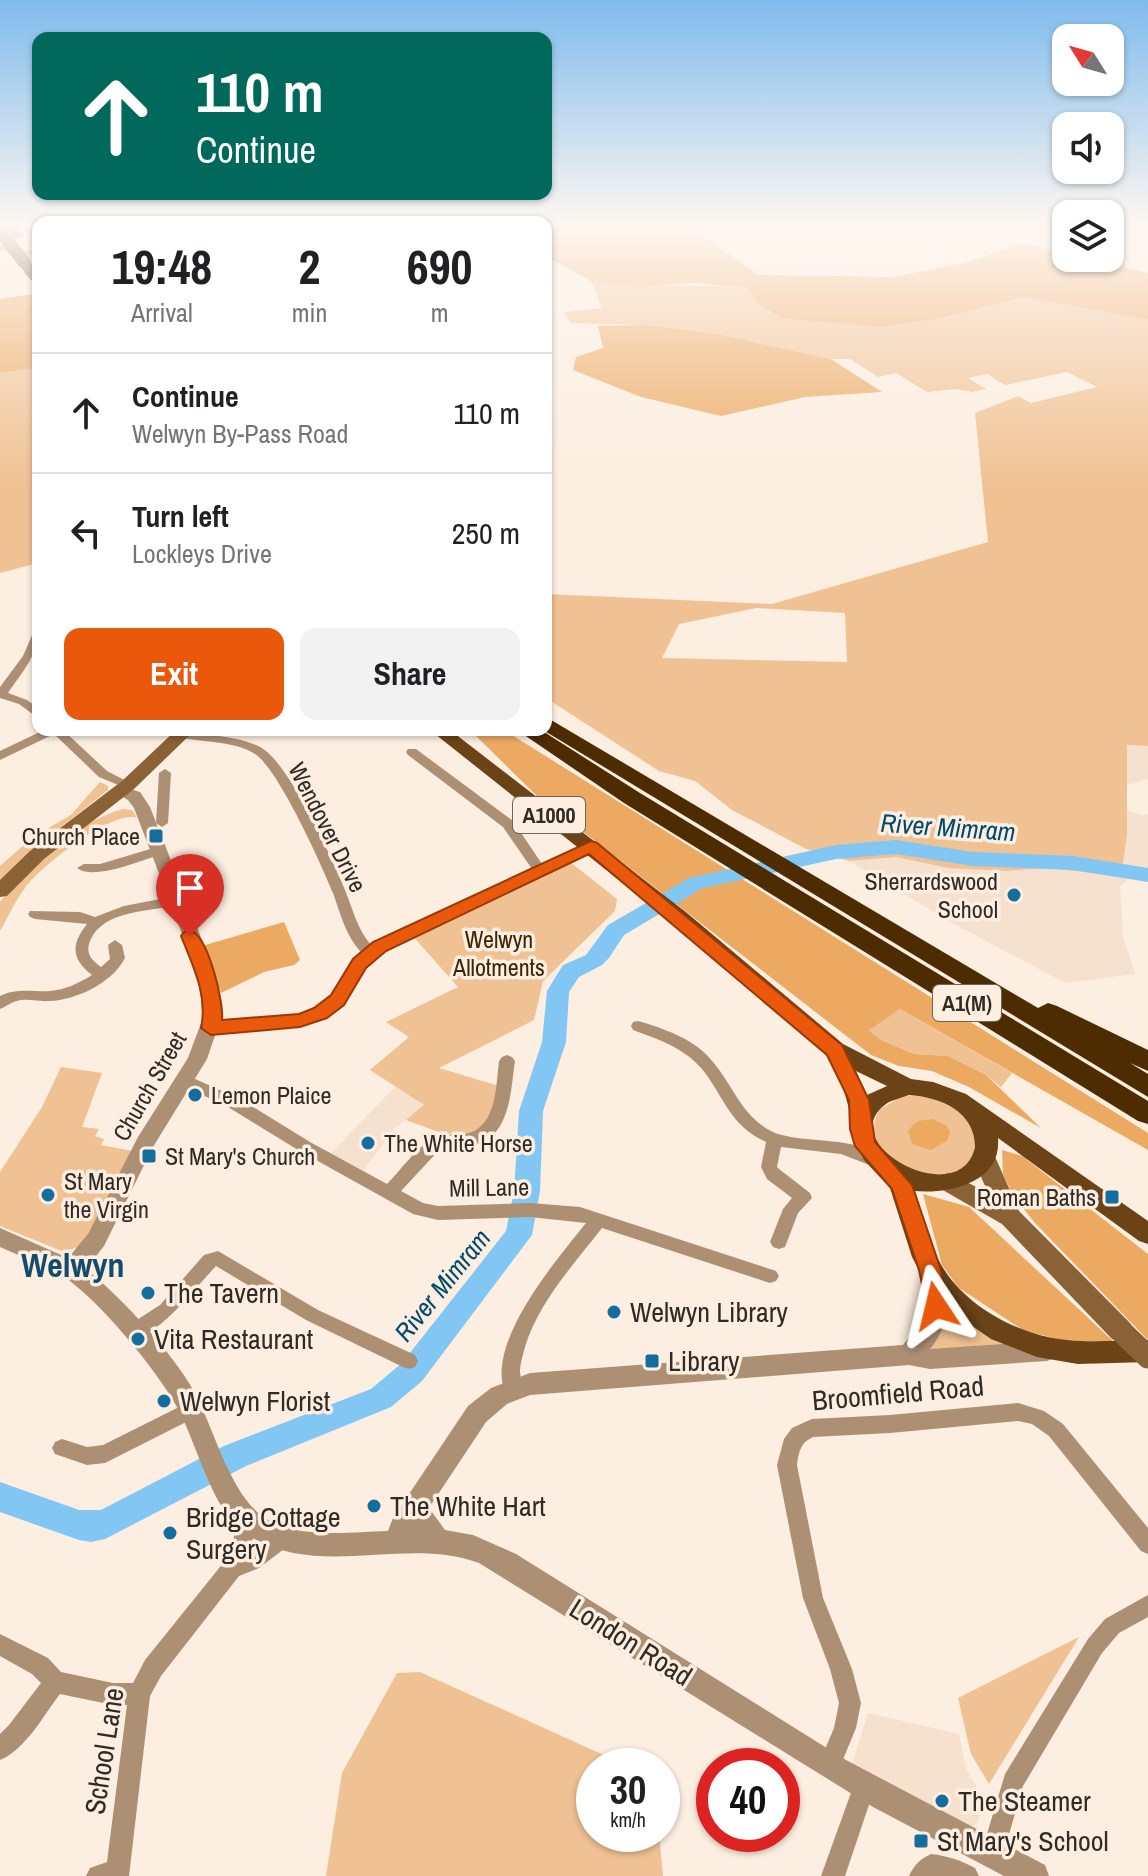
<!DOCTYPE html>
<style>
body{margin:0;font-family:"Archivo Narrow",sans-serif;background:#f2f2f2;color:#202124;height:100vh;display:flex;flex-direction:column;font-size:30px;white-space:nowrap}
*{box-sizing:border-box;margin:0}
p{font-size:26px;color:#757577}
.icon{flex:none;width:44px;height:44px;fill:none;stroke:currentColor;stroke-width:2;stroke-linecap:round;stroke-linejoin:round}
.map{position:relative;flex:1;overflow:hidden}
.drawer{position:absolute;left:32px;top:216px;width:520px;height:520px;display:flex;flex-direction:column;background:#fff;border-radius:16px;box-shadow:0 2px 6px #0004}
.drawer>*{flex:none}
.banner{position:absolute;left:32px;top:32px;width:520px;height:168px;border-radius:16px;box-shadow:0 2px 6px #0004;background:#00695c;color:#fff;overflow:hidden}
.needle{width:52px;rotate:307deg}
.buttons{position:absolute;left:1052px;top:24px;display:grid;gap:16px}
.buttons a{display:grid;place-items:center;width:72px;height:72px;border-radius:16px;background:#fff;box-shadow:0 2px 6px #0004;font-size:40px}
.speed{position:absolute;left:576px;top:1748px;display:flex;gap:16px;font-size:40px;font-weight:700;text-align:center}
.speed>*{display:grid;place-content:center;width:104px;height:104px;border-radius:50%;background:#fff;box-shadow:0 2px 6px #0004;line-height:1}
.speed small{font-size:20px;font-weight:400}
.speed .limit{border:12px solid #d22;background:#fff;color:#111}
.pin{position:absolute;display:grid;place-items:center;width:68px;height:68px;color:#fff;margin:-82px -34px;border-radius:50% 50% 50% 0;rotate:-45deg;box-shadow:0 0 8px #0007}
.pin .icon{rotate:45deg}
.me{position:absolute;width:88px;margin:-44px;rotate:350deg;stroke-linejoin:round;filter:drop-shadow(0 0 6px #0008)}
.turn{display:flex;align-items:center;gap:28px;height:168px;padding:0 32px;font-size:36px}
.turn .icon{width:104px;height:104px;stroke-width:2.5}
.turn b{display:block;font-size:56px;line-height:68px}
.eta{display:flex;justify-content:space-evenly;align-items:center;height:136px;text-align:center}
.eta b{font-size:48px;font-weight:700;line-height:56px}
.cta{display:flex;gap:16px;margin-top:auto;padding:16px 32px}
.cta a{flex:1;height:92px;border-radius:16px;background:#ea580c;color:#fff;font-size:32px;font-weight:700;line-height:92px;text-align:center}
.cta a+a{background:#f2f2f2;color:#202124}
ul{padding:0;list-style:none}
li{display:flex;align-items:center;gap:24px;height:120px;padding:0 32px;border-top:2px solid #e0e0e0}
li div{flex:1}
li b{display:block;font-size:30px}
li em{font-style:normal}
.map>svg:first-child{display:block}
.built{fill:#f6e1cf}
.green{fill:#f0c192;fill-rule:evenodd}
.forest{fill:#eca962}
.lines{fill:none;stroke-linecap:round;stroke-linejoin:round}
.river{fill:#82c6f4;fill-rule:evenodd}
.minor{fill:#ad9074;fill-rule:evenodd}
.tertiary{fill:#ad9074;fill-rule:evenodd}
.secondary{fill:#8b6136;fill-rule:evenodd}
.primary{fill:#6b4316;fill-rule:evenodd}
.motorway{fill:#4d2c02;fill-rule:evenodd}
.secondary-bridge{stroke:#8b6136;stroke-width:23}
.motorway-bridge{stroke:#4d2c02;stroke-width:13}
.route{fill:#ea580c;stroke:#983908;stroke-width:2}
.poi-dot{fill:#146e9d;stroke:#fceee0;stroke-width:3}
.labels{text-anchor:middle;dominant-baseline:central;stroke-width:7;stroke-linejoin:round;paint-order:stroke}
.shield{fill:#fceee0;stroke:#6d665d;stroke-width:2}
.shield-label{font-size:22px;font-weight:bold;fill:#302b25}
.street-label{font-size:24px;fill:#302b25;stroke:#fceee0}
.poi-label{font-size:24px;fill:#302b25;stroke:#fceee0;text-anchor:start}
.park-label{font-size:24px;fill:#3f2404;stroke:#fceee0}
.water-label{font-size:26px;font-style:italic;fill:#004a6e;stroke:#fceee0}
.near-poi-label{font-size:28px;fill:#302b25;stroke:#fceee0;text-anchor:start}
.near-street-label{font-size:28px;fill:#302b25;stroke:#fceee0}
.near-quarter-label{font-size:34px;font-weight:bold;fill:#124c6d;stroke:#fceee0}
</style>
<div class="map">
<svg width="1148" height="1876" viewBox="0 0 1148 1876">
<rect width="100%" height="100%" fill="#fceee0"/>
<g class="built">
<path d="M1126 745 1148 746V779L1127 785Z"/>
<path d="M1127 810 1142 815 1148 814V880L1132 877 1120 886 1123 936 1135 974 1065 983 949 921 849 861 895 856 949 867 1007 871 1047 868 1121 875Z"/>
<path d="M396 1086 424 1106 395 1128 363 1171 331 1153Z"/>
<path d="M868 1713 959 1734 966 1769 986 1802 976 1825 970 1826 852 1764Z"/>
</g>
<g class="green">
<path d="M591 281C643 288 695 283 748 288L757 302 880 327 937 319 1024 297 1148 320V746L1127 745V835L1121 876 1047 868 1007 871 949 868 896 857 849 861 806 849 732 810 695 781 659 771 546 698V594L772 604 988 542 975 413 1018 396 1031 403 1097 387 1067 372 1005 385 987 374 968 378 986 389 972 392 956 389 927 392 896 373 878 377 850 359H831L713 333 643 325 571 323 564 312 602 308ZM756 608 845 613 847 662 662 658 679 624Z"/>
<path d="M38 368V563L0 573V373Z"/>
<path d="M100 782 108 786V790L39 844 0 882V866L33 837 71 815Z"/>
<path d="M123 809 132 810 137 818C113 809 39 868 25 888 15 901 8 917 0 931V902C30 865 77 822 123 809Z"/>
<path d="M570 862 617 899 615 911 543 981 534 1020 439 1068 499 1086 495 1111 478 1133 459 1136 444 1134 406 1120 424 1105 370 1070 409 1037 386 1022 458 987 411 934Z"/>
<path d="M900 1009 1012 1073 1001 1087 986 1075 948 1056 914 1054 881 1040 868 1029Z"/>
<path d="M61 1067 102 1073 82 1127 99 1129 95 1136 104 1139 101 1145 132 1151 88 1239 78 1247 64 1252 0 1226V1172L42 1107Z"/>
<path d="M916 1095C951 1102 965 1107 978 1142 975 1149 972 1160 967 1165 934 1198 854 1156 879 1110L901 1097Z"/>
<path d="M944 1302 1018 1347 930 1353 926 1348C943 1337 944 1322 944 1302Z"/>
<path d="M1079 1637 989 1784 971 1754 958 1698Z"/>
<path d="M420 1672 628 1766H594V1834H659L663 1876H326L342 1773 397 1673Z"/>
</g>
<g class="forest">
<path d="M546 225H687L759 275 892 277 964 263 1024 243 1066 254V258H1084L1148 273V320L1024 297 937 319 880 327 781 318 757 302 748 288 694 283 634 287 591 281 546 256Z"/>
<path d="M34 294 38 300V368L0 373V299Z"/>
<path d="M643 325 713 333 831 359 882 392 805 397 721 416 641 397 573 370 576 357 603 348 598 326Z"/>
<path d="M470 730H504L1148 1133V1150L900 1009 869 1030 881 1040 914 1054 948 1056 986 1075 1041 1128 969 1087 932 1071 899 1066 871 1055 538 797Z"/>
<path d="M284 922 300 960 294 965 264 972 221 993 202 946Z"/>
<path d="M932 1119 946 1125 950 1132 947 1141 931 1150 912 1144 908 1130 918 1121Z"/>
<path d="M1002 1150 1022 1156 1148 1254V1340L1035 1223 1013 1196 1003 1174Z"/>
<path d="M923 1194 969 1207 1113 1341H1065L1023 1330 959 1288 942 1265Z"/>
</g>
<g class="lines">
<path class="river" d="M896 840 973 852 1073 856 1148 868V882L1073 870 973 866 896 854 836 859 703 888 624 935 609 958 602 965 579 977 569 992 566 1042 543 1111 540 1191 532 1235 422 1381 391 1407 246 1466 105 1539 91 1542 79 1540 0 1512V1482L79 1510H101L224 1446 371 1389 402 1363 506 1231 514 1191 519 1111 542 1042 547 991 563 965 586 955 608 925 689 878 836 845Z"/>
<g class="minor">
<path d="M24 225H31L38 232V238Z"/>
<path d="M0 246 38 252V256L0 250Z"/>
<path d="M37 589H38V599L34 598 32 592Z"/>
<path d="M38 630C38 656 22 672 8 693L27 700 38 708V718L19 704 0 698V687L23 656 33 633Z"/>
<path d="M44 730H63L107 771 134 785 128 789 99 777 54 734 0 760V751Z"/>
<path d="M181 730C206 736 237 735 260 747 289 762 332 858 345 890 353 910 358 931 372 946L532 869 503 827 408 755 406 752 408 749H416L513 821 542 864 586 843 591 842 598 846 596 849 385 950 365 968 343 1004 316 1021 211 1033 206 1032 204 1028 206 1024C243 1014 306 1025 333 995 345 983 349 965 363 954 346 937 341 915 333 893 321 864 279 770 255 754 236 741 199 742 177 737L175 734 177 731Z"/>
<path d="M165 769 171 773 168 823 162 827 156 823 159 773Z"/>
<path d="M157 847 164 851 162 854C142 860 94 881 77 868L84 864H100Z"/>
<path d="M176 896 183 901 181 904C152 912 103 909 90 941 85 954 92 960 101 967L110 959 108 945 115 940 122 945 125 958C112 983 77 1000 49 1001 39 1002 27 998 17 1001 11 1002 6 1007 0 1009V996C17 988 32 992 50 991 65 990 79 983 92 975 71 959 71 944 87 924L35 919 30 917 28 914 30 911 80 912 95 917 124 906Z"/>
<path d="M638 1021C665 1029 695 1039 713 1062 734 1087 742 1117 773 1132 801 1145 866 1134 885 1162L883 1167 877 1168 841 1154 781 1147 777 1167 779 1169 810 1193 812 1198 798 1213 785 1247 779 1249 773 1247 770 1242 783 1209 792 1198 767 1179 761 1167 766 1142C729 1125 725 1098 702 1069 684 1048 658 1039 633 1030L631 1026 633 1022Z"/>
<path d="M507 1055 512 1057 515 1061C511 1086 511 1128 484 1141 470 1148 455 1147 440 1149L401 1191 423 1203 438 1206 530 1203 580 1207 776 1271 779 1276 776 1281 770 1283 602 1228C574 1264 538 1303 525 1347 523 1355 520 1364 520 1372 521 1381 523 1387 520 1396L513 1398 506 1396C483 1344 556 1261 586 1223L530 1217 438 1220 413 1214 298 1150 228 1107 179 1084 176 1080 179 1076 184 1074 240 1099 310 1142 387 1184C399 1172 418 1146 432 1139 444 1133 457 1137 469 1133 497 1125 496 1084 499 1061L502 1057Z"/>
<path d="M218 1251 318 1310 415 1355 418 1361 415 1367 409 1369 403 1367 306 1320 216 1266C200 1282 153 1345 129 1337L126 1331 129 1325 160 1305 204 1255Z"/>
<path d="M191 1401 198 1404 200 1410 198 1416 105 1463 87 1465 55 1454 52 1448 55 1442 62 1439 87 1447 103 1445Z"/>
<path d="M1018 1403 1044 1411 1063 1424 1148 1528V1554L1141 1551 1049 1436 1032 1424 1018 1421 890 1433 813 1437C800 1443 799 1452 797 1465L823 1598 852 1669 861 1703 856 1728 837 1774 829 1777 821 1774 818 1766 834 1728 839 1703 830 1669 803 1598 777 1465 784 1439 792 1428 812 1419 890 1415Z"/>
<path d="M249 1513 256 1516 259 1523 248 1551 281 1529 288 1532 291 1539 288 1546 259 1568 239 1576 161 1676 150 1696 129 1876H86L90 1868 107 1862 127 1705H113L60 1694C43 1716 26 1749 0 1760V1734L9 1725 41 1683 32 1674 0 1656V1634L48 1658 61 1672 113 1683H133L145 1660 224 1562 242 1516Z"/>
<path d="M1148 1595V1617L1119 1633 1102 1653 1023 1786 1001 1862 993 1866 985 1862 981 1854 1005 1774 1088 1639 1105 1619Z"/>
<path d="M864 1776 872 1779 875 1787 845 1876H821L856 1779Z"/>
<path d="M931 1854C948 1856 960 1860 975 1868L979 1876H909C914 1865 920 1859 931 1854Z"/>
</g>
<path class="tertiary" d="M121 786 140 792 150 807 215 973 222 1015 207 1059 153 1147 104 1246 86 1269C122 1298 173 1353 195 1393 214 1429 229 1491 262 1516 295 1540 350 1532 388 1531L393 1518 468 1406 491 1388 530 1373 903 1345 924 1318 920 1273 923 1266 931 1264 939 1266C953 1294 950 1325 930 1349L1047 1341 1055 1344 1059 1351 1055 1358 1047 1361 930 1369 909 1365 530 1395 507 1404 486 1422 429 1508 445 1530 473 1535 516 1554 846 1760 1045 1865 1049 1876H1004L873 1807 479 1563C404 1535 318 1581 246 1534 212 1512 197 1443 177 1407 156 1369 101 1303 66 1278 47 1265 21 1257 0 1247V1228L68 1258 88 1234 138 1137 188 1058 204 1015 197 973 134 808 128 800 113 791Z"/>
<g class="secondary">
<path d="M176 730H195L134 789 44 859 7 896 0 897V880L30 851 122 781Z"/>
<path d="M985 1149 993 1152 1019 1211 1130 1323 1134 1331 1130 1339 1121 1342 1112 1339 1002 1224 941 1189 937 1182 941 1175 949 1173 988 1193 973 1158 977 1152Z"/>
</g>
<path class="primary" d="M430 730H450L687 913 843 1044 911 1079 933 1082 966 1094 1148 1221V1244L1139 1241 998 1138C1002 1183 948 1194 915 1191 923 1214 927 1240 939 1261 963 1306 1018 1335 1067 1340 1094 1343 1121 1340 1148 1340V1362L1078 1364 1037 1357 991 1339 942 1305 930 1291 912 1257 890 1188 864 1160 851 1134 852 1120 843 1087 827 1055 673 923ZM856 1071 887 1086 867 1095ZM909 1095C940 1097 975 1111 975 1147 961 1213 831 1144 886 1104 891 1100 902 1098 909 1095Z"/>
<g class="motorway">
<path d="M3 225H15L23 236 13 239Z"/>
<path d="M20 259H28L38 272V284C30 282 18 266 20 259Z"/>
<path d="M546 717 1038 1008 1048 1003 1057 1006 1148 1050V1071L1130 1063 1148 1074V1097L543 730H546Z"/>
<path d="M517 730H541L640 793 1148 1101V1124L1138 1121 624 803Z"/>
</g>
<path class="secondary-bridge" d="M1121 1331 1148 1357"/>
<path class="motorway-bridge" d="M4 236 24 262"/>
</g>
<linearGradient id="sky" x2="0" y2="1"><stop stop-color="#7fbbed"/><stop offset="0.46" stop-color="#fef7f1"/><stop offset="1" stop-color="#fef7f1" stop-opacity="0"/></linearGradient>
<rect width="1148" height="488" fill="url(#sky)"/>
<path class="route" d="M591 841 597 843 842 1045 869 1100 875 1142 912 1185 941 1270 947 1306 944 1313 936 1316 928 1313 919 1270 892 1189 855 1146 850 1129 849 1100 827 1055 589 854 386 951 366 968 344 1005 327 1018 300 1027 211 1035 201 1028C208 995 193 966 181 936L184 932 190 930C208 935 224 1002 222 1020L299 1014 314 1008 331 995 353 959 373 942Z"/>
<g class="poi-dot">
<rect x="148" y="828" width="16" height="16" rx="4"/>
<circle cx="1014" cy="895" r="8"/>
<circle cx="195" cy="1095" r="8"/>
<circle cx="368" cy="1143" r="8"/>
<rect x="141" y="1148" width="16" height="16" rx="4"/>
<circle cx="48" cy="1195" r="8"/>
<rect x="1104" y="1189" width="16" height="16" rx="4"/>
<circle cx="148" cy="1293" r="8"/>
<circle cx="614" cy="1312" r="8"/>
<circle cx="138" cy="1339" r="8"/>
<rect x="644" y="1353" width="16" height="16" rx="4"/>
<circle cx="164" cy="1401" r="8"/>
<circle cx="374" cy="1506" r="8"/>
<circle cx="170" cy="1533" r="8"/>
<circle cx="942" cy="1801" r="8"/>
<rect x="913" y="1833" width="16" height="16" rx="4"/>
</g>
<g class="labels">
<g class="shield">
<rect x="513" y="797" width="72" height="36" rx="6"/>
<rect x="933" y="985" width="68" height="36" rx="6"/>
</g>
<g class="shield-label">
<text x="549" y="815">A1000</text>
<text x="967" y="1003">A1(M)</text>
</g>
<g class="street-label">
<text transform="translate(328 827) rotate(63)">Wendover Drive</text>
<text transform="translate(149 1086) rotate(-60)">Church Street</text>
<text transform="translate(489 1187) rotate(-1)">Mill Lane</text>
</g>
<g class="poi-label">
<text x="140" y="836" text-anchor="end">Church Place</text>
<text x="998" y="881" text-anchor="end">Sherrardswood<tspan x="998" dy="28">School</tspan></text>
<text x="211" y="1095">Lemon Plaice</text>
<text x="384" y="1143">The White Horse</text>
<text x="165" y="1156">St Mary's Church</text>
<text x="64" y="1181">St Mary<tspan x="64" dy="28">the Virgin</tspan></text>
<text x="1096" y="1197" text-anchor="end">Roman Baths</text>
</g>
<g class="park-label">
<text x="499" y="939">Welwyn<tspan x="499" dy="28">Allotments</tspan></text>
</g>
<g class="water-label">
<text transform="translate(948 827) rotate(4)">River Mimram</text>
<text transform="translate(442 1285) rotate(-51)">River Mimram</text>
</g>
<g class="near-poi-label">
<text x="164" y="1293">The Tavern</text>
<text x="630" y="1312">Welwyn Library</text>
<text x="154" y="1339">Vita Restaurant</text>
<text x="668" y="1361">Library</text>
<text x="180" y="1401">Welwyn Florist</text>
<text x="390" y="1506">The White Hart</text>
<text x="186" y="1517">Bridge Cottage<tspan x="186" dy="32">Surgery</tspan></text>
<text x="958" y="1801">The Steamer</text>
<text x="937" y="1841">St Mary's School</text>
</g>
<g class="near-street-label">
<text transform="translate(898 1393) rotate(-5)">Broomfield Road</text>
<text transform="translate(631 1642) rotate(32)">London Road</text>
<text transform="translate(104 1751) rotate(-81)">School Lane</text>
</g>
<g class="near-quarter-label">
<text x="73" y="1265">Welwyn</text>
</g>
</g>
</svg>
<div class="buttons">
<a><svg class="needle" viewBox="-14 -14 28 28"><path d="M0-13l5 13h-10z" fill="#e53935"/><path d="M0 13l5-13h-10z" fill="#757577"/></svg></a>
<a><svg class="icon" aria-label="sound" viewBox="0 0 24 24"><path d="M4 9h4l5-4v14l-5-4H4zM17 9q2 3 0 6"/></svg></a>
<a><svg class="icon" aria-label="layers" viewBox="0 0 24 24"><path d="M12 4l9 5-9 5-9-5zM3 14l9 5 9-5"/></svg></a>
</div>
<div class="speed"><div>30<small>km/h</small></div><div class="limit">40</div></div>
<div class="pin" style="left:190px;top:936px;background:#d93025"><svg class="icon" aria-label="arrive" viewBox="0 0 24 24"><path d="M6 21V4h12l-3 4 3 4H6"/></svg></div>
<svg class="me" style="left:936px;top:1306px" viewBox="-20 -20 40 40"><path d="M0-17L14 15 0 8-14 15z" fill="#ea580c" stroke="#fff" stroke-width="4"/></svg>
<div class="banner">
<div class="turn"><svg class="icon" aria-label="ahead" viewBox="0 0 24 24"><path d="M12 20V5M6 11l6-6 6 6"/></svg><div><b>110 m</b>Continue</div></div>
</div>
<section class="drawer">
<div class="eta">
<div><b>19:48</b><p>Arrival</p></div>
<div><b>2</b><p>min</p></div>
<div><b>690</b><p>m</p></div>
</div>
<ul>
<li><svg class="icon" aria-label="ahead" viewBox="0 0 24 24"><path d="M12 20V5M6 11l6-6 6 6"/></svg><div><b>Continue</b><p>Welwyn By-Pass Road</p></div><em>110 m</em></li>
<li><svg class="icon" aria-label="left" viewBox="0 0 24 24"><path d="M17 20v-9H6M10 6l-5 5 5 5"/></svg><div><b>Turn left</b><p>Lockleys Drive</p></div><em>250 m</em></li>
</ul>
<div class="cta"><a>Exit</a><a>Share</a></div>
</section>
</div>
